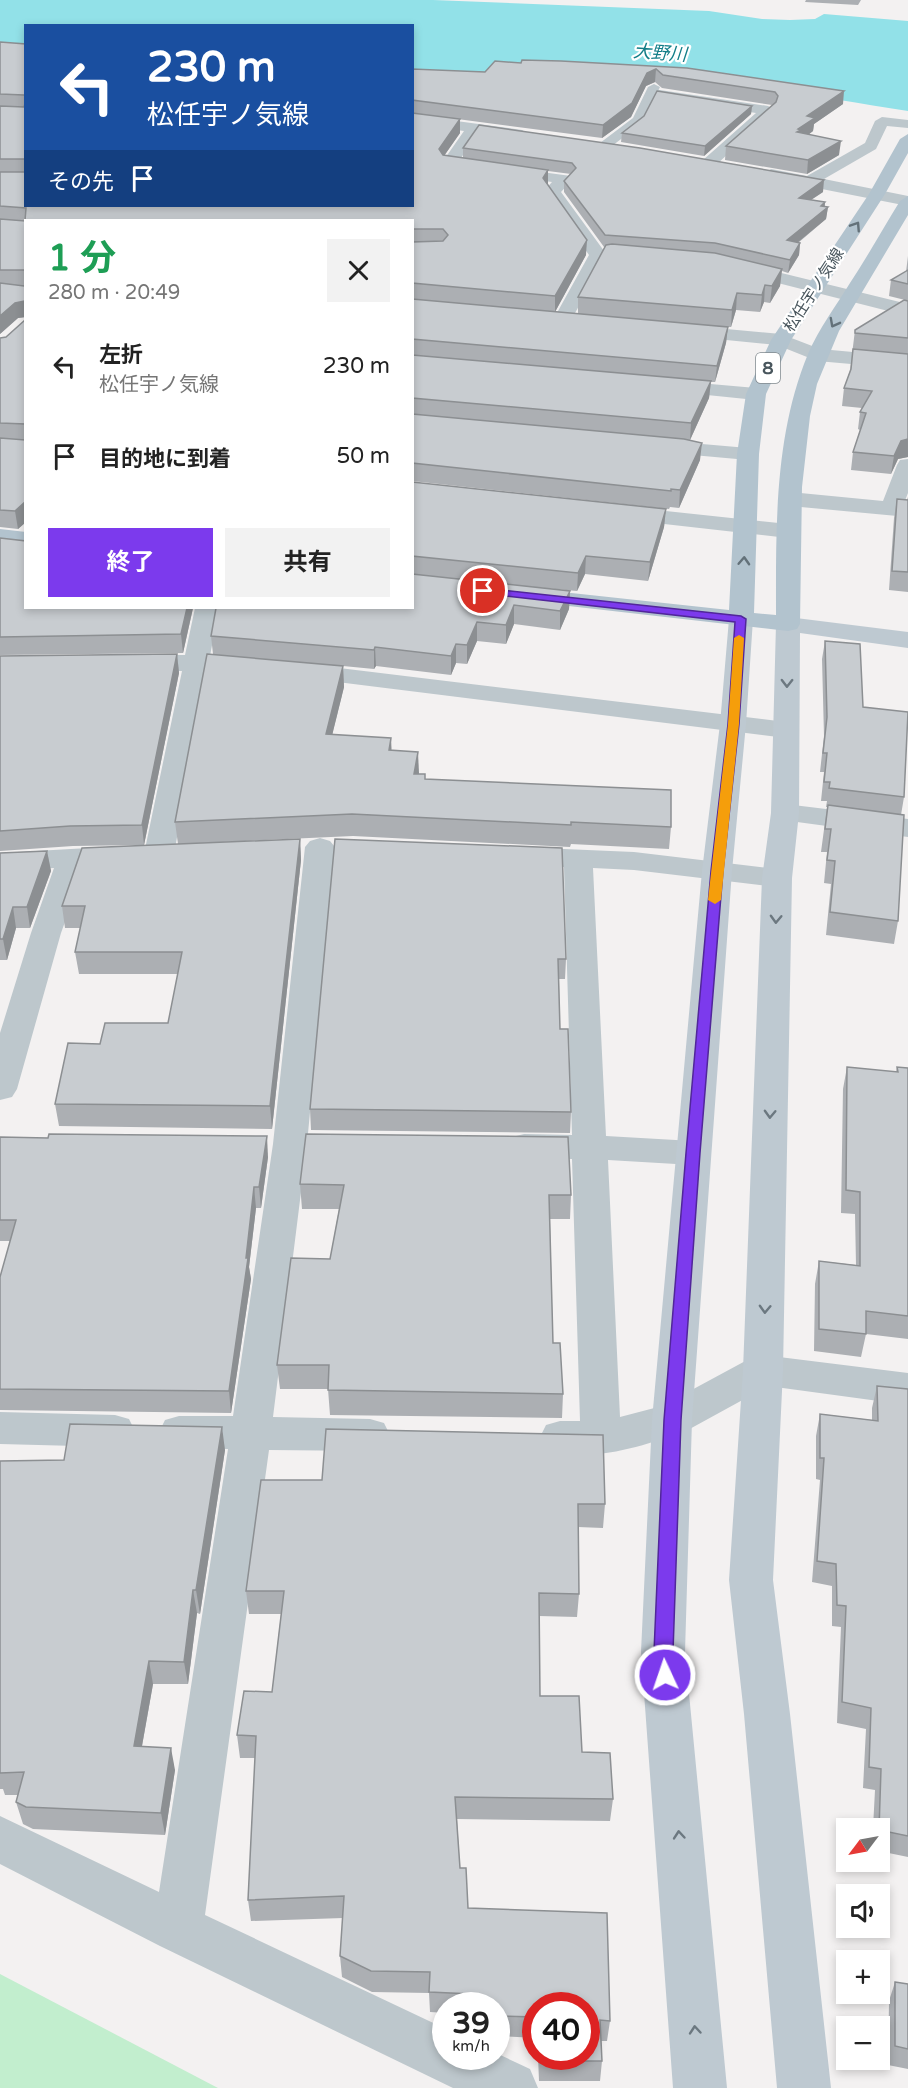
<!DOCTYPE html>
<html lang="ja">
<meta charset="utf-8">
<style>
body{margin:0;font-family:"Varela Round","Noto Sans JP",sans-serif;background:#f2f2f2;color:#222;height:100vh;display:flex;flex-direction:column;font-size:22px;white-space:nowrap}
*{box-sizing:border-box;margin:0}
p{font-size:20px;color:#767676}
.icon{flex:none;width:33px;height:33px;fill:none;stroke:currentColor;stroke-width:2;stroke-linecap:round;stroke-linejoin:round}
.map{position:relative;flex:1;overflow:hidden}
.panel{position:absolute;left:24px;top:219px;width:390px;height:390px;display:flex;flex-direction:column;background:#fff;border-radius:0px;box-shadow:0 3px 9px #0003}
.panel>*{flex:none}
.top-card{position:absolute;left:24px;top:24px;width:390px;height:183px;border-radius:0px;box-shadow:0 3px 9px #0003;background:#1a4fa0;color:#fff;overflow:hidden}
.needle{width:39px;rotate:238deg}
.buttons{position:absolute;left:836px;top:1818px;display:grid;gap:12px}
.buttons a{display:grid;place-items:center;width:54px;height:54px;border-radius:0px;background:#fff;box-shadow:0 3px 9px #0003;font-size:30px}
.speed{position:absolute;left:432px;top:1992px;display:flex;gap:12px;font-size:30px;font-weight:700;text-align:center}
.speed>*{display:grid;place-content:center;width:78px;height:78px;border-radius:50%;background:#fff;box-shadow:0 3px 9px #0003;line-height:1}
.speed small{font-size:15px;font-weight:400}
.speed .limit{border:9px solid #d22;background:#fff;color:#111}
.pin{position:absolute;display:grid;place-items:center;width:51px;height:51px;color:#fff;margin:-26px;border:3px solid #fff;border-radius:50%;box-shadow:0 2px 6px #0007}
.me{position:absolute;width:66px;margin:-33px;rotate:357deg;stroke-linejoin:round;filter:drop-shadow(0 0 4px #0008)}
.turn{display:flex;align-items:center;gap:21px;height:126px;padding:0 24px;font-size:27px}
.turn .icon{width:78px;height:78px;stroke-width:2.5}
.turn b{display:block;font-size:42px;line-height:51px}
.then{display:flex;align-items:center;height:57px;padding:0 24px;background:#0003;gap:12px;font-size:22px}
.round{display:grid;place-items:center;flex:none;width:63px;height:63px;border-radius:0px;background:#f2f2f2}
.headline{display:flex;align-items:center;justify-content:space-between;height:102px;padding:0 24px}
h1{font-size:36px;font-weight:700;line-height:45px;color:#1e9e55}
.cta{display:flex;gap:12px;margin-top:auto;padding:12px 24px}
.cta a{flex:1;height:69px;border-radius:0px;background:#7c3aed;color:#fff;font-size:24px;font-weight:700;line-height:69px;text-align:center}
.cta a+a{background:#f2f2f2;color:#222}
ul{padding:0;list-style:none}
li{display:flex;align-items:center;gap:18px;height:90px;padding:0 24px}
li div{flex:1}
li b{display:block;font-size:22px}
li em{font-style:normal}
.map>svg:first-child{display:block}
.green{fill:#c2eece}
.water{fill:#92e1e8}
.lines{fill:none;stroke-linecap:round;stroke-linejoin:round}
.lane{fill:#bdc7cc;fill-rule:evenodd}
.street{fill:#bdc7cc;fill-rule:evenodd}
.secondary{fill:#bec9d1;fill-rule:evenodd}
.primary{fill:#b2c3ce;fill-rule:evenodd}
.wall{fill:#acafb3;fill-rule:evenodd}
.shaded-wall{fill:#8c8f92}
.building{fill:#c8ccd0;stroke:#8c8f92;stroke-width:1.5}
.oneway{stroke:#637179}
.oneway2{stroke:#6c7880}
.route{fill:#7c3aed;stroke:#51269a;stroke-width:1.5}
.slow{fill:#f59e0b}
.labels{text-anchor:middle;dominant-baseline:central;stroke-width:4.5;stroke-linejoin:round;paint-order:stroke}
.far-street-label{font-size:16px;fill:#49565d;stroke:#fff}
.far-water-label{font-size:18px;font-style:italic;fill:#137e88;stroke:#fff}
.shield{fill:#fff;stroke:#80898e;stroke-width:1.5}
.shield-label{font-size:18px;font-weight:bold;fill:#49565d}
</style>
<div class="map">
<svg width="908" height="2088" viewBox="0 0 908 2088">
<rect width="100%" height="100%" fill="#f3f1f1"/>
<path class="green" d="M0 1974 218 2088H0Z"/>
<path class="water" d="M0 0H433L709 11 762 19 790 20 815 19 824 14 908 21V111C861 104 815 95 768 89 651 75 531 72 413 72L412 26H26L25 47 0 45Z"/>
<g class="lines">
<path class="lane" d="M654 84 660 87 642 123 608 149H600L598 146 600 143 633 118 648 87Z"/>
<g class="street">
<path d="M653 89 768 106 775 110 715 166H703L701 163 703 160 756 113 648 96 646 93Z"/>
<path d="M412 115 522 130 530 135 522 140 478 133 459 161 571 176 573 179 561 192 607 255 569 324H555L553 320 589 255 544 191 552 182 443 167 441 164 464 131 412 124Z"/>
<path d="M882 117 908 120V128L887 126 876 149 824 179 908 196V206L771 179 763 174 771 169 807 176 865 143 875 121Z"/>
<path d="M737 262 908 304V316L731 271 728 267 731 263Z"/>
<path d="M683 325 781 334 820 349 908 357V369L817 361 777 345 676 335 673 331 676 327Z"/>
<path d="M665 380 756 388 763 390 766 394 763 398 756 400 658 390 655 386 658 382Z"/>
<path d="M656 440 748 448 756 449 759 454 756 459 748 460 648 451 645 446 648 441Z"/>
<path d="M908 459V493L904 503H908V517L790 506 782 504 779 499 782 494 790 492 883 501 897 465 900 460Z"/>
<path d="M619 506 788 524 796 526 799 531 796 536 788 538 611 518 608 513 611 508Z"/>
<path d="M195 608H219L210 656 259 662 263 667 259 672 250 675 207 672 174 854 169 860 159 863 149 860 144 854 182 671H134L125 668 121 663 125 658 134 655H185Z"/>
<path d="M298 663 786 722 795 724 799 730 795 736 786 738 289 676 285 671 289 666Z"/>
<path d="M785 804 908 819V837L775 819 771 813 775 807Z"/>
<path d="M320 838 330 841 335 847 307 1144 273 1417 370 1419 384 1423 390 1435 384 1447 370 1451 269 1450 205 1915 446 2029V2056H496V2053L530 2069 538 2088H453L160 1946 0 1864V1816L159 1892 228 1449 179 1448 165 1444 159 1432 165 1420 179 1416H233L273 1144 305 847 310 841Z"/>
<path d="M124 846 134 849 139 855 134 861 85 866 61 933 17 1089 12 1097 0 1100V1033L31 933 54 868 0 871V853Z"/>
<path d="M517 847 634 852 777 869 788 872 792 878 788 884 777 887 634 870 593 868 606 1136 693 1141 705 1144 711 1153 705 1162 693 1165 608 1160 620 1417 662 1406 749 1359 763 1355 908 1373V1405L768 1386 686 1431C643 1446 591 1464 546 1449L540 1437 546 1425 560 1421H580L572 1159 524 1158 512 1155 506 1146 512 1137 524 1134 572 1135 564 867 507 862 502 856 507 850Z"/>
<path d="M0 1412 115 1415 129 1419 135 1431 129 1443 115 1447 0 1444Z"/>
</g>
<g class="secondary">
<path d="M741 612 750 614 753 619 746 724 732 871 692 1420 685 1652 727 2088H673L641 1652 652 1420 702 871 720 724 729 619 732 614Z"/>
<path d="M788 617 908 632V648L800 633 799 813 792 878 783 1370 773 1580 790 1714 831 2088H777L744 1714 729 1580 743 1370 762 878 771 813 776 624 779 619Z"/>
</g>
<g class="primary">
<path d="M908 134V153L885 194 791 340 766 394 759 454 754 613 776 615C776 528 774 436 808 354 819 328 836 306 850 283 868 256 883 228 900 201L908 196V215L839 331 817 384 810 416 802 487 800 624 797 629 788 631 516 600 513 595 516 590 525 588 729 610 737 454 746 394 771 340 869 194 900 139Z"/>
<path d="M0 529 26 532V546L0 543Z"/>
</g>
</g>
<g class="wall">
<path d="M806 0H861L858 5 805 2Z"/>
<path d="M0 42 26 44V206L412 113 460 133 444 156 463 158V148L823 192 811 200 825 202V206L828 207 826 219 798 243H800L799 255 788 273 782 271 780 286 770 303 764 302 760 312 736 310 731 327H728L726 343 715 382H711L709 398 690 440 700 460 679 508 670 507 669 509 412 481V220H26V522L18 529 0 527V338L6 337 25 320V317L18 318 0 334ZM548 171 571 174 564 181V192L604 247H605L578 297V314L555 312 586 255 547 184Z"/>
<path d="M521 63 687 68 843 104 814 124 813 131 808 135 839 155 807 174 725 160 726 146 772 105 662 88 655 82 646 86 631 117 602 138 412 113V69L485 72Z"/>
<path d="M752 106 751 114 704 156 621 142 622 133 644 116Z"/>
<path d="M908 256V457L898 459 891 474 851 470 853 452 860 430 858 429 860 412 862 408 842 406 844 388 850 371 855 330 905 300 889 296 891 280 906 272Z"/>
<path d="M412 482 666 509 664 527 648 581 585 574 577 591 523 586 570 591 569 609 560 630 514 624 506 644 477 641 467 664 456 663 451 675 376 666 374 669 343 666 344 687 332 735 392 751 425 779 671 827 669 849 571 844 570 847 353 836 178 844 175 822 213 654 211 636 412 608Z"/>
<path d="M908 497V592L889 590 894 518 897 499 907 500Z"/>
<path d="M0 536V538L193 608 183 653 0 655Z"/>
<path d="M825 641 904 797 901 815 898 921 894 944 826 935 831 884 824 883 827 852H821L827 807H826L827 801H821L824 772H820L824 736 822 659Z"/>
<path d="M177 654 179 673 144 845 73 846 0 851V656Z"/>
<path d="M300 839 301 860 272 1129 59 1126 55 1104 100 1044 168 1023 178 974H79L75 952 80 928H65L62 906Z"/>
<path d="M335 839 566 959 565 979H559L560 1029 571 1112 570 1133 311 1130 310 1109Z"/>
<path d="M47 851 51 871 30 928H16L7 960H0V853Z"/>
<path d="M847 1067 896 1072 897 1067 908 1068V1339L866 1334 861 1357 814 1351 815 1284 819 1261 856 1265 855 1214 841 1213 843 1089Z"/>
<path d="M306 1134 571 1195 570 1219H550L553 1343 563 1394 562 1418 330 1415 328 1389H280L277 1365 330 1259 339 1209H302L300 1184Z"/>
<path d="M0 1137 268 1157 261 1208H256L249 1267 251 1279 231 1413 0 1410V1277L10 1241H0Z"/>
<path d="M877 1386 908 1389V1857L879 1851V1828H873L875 1790 863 1788 866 1729 837 1723 841 1627 832 1626V1586L812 1582 820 1480 816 1479V1436L820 1414 872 1420V1408Z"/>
<path d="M225 1450 200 1614 197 1613 188 1684H153L142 1746 175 1770 165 1835 33 1829 23 1824 16 1802 18 1795H5L3 1789H0V1461L64 1460Z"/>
<path d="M261 1480 605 1504 603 1528 578 1527 579 1594 577 1617 539 1616 540 1696 582 1752 613 1799 610 1821 457 1819 460 1868 468 1908 610 2021 607 2041H601L602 2061 600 2081H539L538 2056H586L536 2006V2038L496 2036V2006H446V2013L430 2012 429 1993 372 1992 342 1977 340 1956 343 1918 251 1921 248 1900 255 1758H240L237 1735 272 1692 281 1614H249L246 1591Z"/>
<path d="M895 1982 908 1984V2069L888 2065 889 2001Z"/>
</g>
<g class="shaded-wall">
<path d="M656 69 655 82 646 86 631 117 602 138 603 125 647 73Z"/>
<path d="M844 91 843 104 814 124 813 131 800 141 796 146 798 129 807 116Z"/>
<path d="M752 106 751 114 704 156 705 146Z"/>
<path d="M460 119V133L439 163V149Z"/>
<path d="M841 141 839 155 807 174 808 160Z"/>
<path d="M548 170V184L542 192 543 178Z"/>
<path d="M824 180 823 192 797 209 799 198Z"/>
<path d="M825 202 824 210 828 207 826 219 786 252 787 240Z"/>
<path d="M587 240 586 255 555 312V296Z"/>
<path d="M800 243 799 255 788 273 790 260Z"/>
<path d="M782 269 780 286 770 303 772 286Z"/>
<path d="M765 285 764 302 760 312 762 295Z"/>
<path d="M737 293 736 310 731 327 732 310Z"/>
<path d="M25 301 26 317 18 318 0 334V316L15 303Z"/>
<path d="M728 327 726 343 715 382 717 366Z"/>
<path d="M711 381 709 398 690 440 691 423Z"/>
<path d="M908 439V457L898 459 891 474 894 456 901 441Z"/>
<path d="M702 443 700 460 679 508 680 490Z"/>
<path d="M26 501V522L18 529 15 511Z"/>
<path d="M666 509 664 527 648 581 650 562Z"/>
<path d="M586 556 585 574 577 591 578 573Z"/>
<path d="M570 591 569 609 560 630V611Z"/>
<path d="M514 605V624L506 644V625Z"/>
<path d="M187 608H193L183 653 181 634Z"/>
<path d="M477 622V641L467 664V645Z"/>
<path d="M456 644V663L451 675V656Z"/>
<path d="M375 647 376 666 374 669V650Z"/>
<path d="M177 654 179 673 144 845 142 825Z"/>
<path d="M343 666 344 687 327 756 326 734Z"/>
<path d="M391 738 392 759 389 750Z"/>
<path d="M418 752 419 773 414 795V774Z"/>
<path d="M300 839 301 860 272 1129 270 1106Z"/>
<path d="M47 851 51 871 30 928 27 907Z"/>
<path d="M13 907 16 928 7 960 3 939Z"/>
<path d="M267 1136 268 1157 261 1208 259 1187Z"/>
<path d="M254 1187 256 1208 249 1267 251 1279 231 1413 229 1391 246 1258Z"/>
<path d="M222 1427 225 1450 200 1614 196 1590Z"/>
<path d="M193 1590 197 1613 188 1684 184 1662Z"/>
<path d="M149 1661 153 1684 138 1768 134 1746Z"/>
<path d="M171 1748 175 1770 165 1835 161 1813Z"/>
</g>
<g class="building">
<path d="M0 42 26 44V96L24 95 0 94Z"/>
<path d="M522 60 561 61 687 68 844 91 807 116 815 118 798 129 801 130 797 132 841 141 808 160 726 146 776 102 778 96 775 92 663 75 656 69 647 73 632 103 603 125 412 100V69L485 72 495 61 521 63Z"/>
<path d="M657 91 752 106 705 146 622 133 644 116Z"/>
<path d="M26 101V159H0V106L24 107Z"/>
<path d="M412 113 460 119 439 149 443 155 548 170 543 178 587 240 555 296 412 283V242L443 241 448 235 443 229H412V220H26V272L24 270H0V219L25 221 26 208 0 206V172H26V206H412Z"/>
<path d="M479 125 640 148 824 180 799 198 825 202 821 206 828 207 787 240 800 243 790 260 715 243 605 235 564 181 576 168 572 163 463 148Z"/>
<path d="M612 244 715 253 782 269 772 286 765 285 762 295 737 293 732 310 578 297 606 245Z"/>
<path d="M908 270V284L891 280Z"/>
<path d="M0 283 24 286 26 284V501L15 511 0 510V438L25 440V424L0 423V338L6 337 25 320V301L15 303 0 316Z"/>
<path d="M412 299 728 327 717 366 412 339Z"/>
<path d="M904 300 908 301V338L855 333V330Z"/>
<path d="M853 349 908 354V439L901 441 894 456 853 452 866 413 860 412 872 391 844 388 851 369Z"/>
<path d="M412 355 711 381 691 423 412 398Z"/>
<path d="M412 414 684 439 702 443 680 490 671 489V491L412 463Z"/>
<path d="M412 482 666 509 650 562 586 556 578 573 412 556Z"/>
<path d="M897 499 908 500V572L892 571Z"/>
<path d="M0 538 26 541V608H187L181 634 0 637Z"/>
<path d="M412 574 570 591 560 611 514 605 506 625 477 622 467 645 456 644 451 656 375 647 374 650 211 636 216 608H412Z"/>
<path d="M825 641 860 644 863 707 908 712 904 797 829 788 830 782H824L827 753H823L827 717Z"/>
<path d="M177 654 142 825 70 826 0 831V656Z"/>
<path d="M207 654 343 666 326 734 391 738 389 750 418 752 414 774H425V779L671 790V827L571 822V825L352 814 175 822Z"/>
<path d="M828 805 904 815 898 921 830 912 835 861 827 860 831 829H825Z"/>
<path d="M300 839 270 1106 55 1104 68 1043 100 1044 105 1023H168L182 952H75L85 906H62L82 848Z"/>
<path d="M335 839 562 848 566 959H558L560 1029H568L571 1112 310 1109Z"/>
<path d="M47 851 27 907H13L3 939H0V853Z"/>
<path d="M847 1067 898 1072 897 1067 908 1068V1316L866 1311V1334L819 1329V1261L860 1266V1192L846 1190Z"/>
<path d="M49 1134 267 1136 259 1187H254L246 1258H248L229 1391 0 1389V1277L16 1220H0V1137L48 1138Z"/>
<path d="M306 1134 568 1137 571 1195H549L553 1343H560L563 1394 328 1390 329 1365H277L291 1258 330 1259 344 1185 300 1184Z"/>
<path d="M877 1386 908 1389V1836L879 1830 881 1769 869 1767 871 1708 842 1702 846 1606 837 1605 836 1564 817 1561 824 1458H820V1414L878 1421Z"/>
<path d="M70 1424 222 1427 196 1590H193L184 1662 149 1661 134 1746 171 1748 161 1813 26 1807 16 1802 24 1772 0 1773V1461L64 1460Z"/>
<path d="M326 1429 603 1435 605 1504H578L579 1594 539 1593 540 1696H579L582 1752 610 1753 613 1799 455 1797 460 1868H466L468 1908 607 1913 610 2021 600 2020 602 2061H540V2056H586V2006H536V2017L496 2016V2006H471L472 1994 429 1992 430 1972 371 1971 340 1956 344 1896 248 1900 256 1736 237 1735 244 1691 272 1692 284 1591H246L261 1480H322Z"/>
<path d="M895 1982 908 1984V2049L895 2046Z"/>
</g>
<defs><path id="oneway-chevron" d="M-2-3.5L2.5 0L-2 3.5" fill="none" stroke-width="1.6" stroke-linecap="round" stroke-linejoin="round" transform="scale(1.5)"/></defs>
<g class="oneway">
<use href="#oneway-chevron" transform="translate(856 226) rotate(-57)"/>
<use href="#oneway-chevron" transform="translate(834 323) rotate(118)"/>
<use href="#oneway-chevron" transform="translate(744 561) rotate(-87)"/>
</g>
<g class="oneway2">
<use href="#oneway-chevron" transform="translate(787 683) rotate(91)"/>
<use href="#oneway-chevron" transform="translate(776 919) rotate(92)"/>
<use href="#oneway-chevron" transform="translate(770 1114) rotate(92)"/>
<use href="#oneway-chevron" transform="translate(765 1309) rotate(92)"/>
<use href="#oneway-chevron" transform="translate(679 1835) rotate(-95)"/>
<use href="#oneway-chevron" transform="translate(695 2030) rotate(-95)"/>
</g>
<path class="route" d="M483 588 741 616 746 619 739 724 723 871 700 1153 681 1420 673 1652 675 1675 672 1681 665 1684 659 1681 656 1675 654 1652 664 1420 686 1153 711 871 728 724 735 622 479 593 478 591Z"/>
<path class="slow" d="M739 635 744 638 739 724 721 900 715 904 708 900 728 724 734 638Z"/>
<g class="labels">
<g class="far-street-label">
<text transform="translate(814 290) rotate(-57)">松任宇ノ気線</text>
</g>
<g class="far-water-label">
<text transform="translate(660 53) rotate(4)">大野川</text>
</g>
<rect class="shield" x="756" y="353" width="24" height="30" rx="4.5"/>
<g class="shield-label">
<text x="768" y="368">8</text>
</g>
</g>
</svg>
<div class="buttons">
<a><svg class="needle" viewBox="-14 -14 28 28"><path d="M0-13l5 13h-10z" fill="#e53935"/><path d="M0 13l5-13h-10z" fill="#767676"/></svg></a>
<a><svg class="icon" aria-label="sound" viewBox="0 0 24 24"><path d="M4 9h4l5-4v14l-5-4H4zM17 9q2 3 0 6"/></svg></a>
<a>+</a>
<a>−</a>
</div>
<div class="speed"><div>39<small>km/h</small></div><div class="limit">40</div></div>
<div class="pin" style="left:483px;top:591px;background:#d93025"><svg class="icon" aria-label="arrive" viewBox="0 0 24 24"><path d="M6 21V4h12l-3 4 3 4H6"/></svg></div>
<svg class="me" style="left:665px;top:1675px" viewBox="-20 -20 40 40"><circle r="17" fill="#7c3aed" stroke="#fff" stroke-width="3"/><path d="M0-11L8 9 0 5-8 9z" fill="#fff"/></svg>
<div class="top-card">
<div class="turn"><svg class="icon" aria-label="left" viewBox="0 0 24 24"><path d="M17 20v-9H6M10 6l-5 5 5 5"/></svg><div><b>230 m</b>松任宇ノ気線</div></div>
<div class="then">その先<svg class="icon" aria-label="arrive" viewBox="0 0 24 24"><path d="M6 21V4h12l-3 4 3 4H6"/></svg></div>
</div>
<section class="panel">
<div class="headline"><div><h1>1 分</h1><p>280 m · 20:49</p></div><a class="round"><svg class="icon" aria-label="close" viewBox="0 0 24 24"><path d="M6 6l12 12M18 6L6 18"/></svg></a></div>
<ul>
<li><svg class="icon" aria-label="left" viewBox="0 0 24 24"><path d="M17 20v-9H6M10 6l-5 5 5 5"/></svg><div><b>左折</b><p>松任宇ノ気線</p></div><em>230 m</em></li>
<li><svg class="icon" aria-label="arrive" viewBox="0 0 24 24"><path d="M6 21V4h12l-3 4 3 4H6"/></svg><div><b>目的地に到着</b></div><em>50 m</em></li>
</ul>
<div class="cta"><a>終了</a><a>共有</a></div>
</section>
</div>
